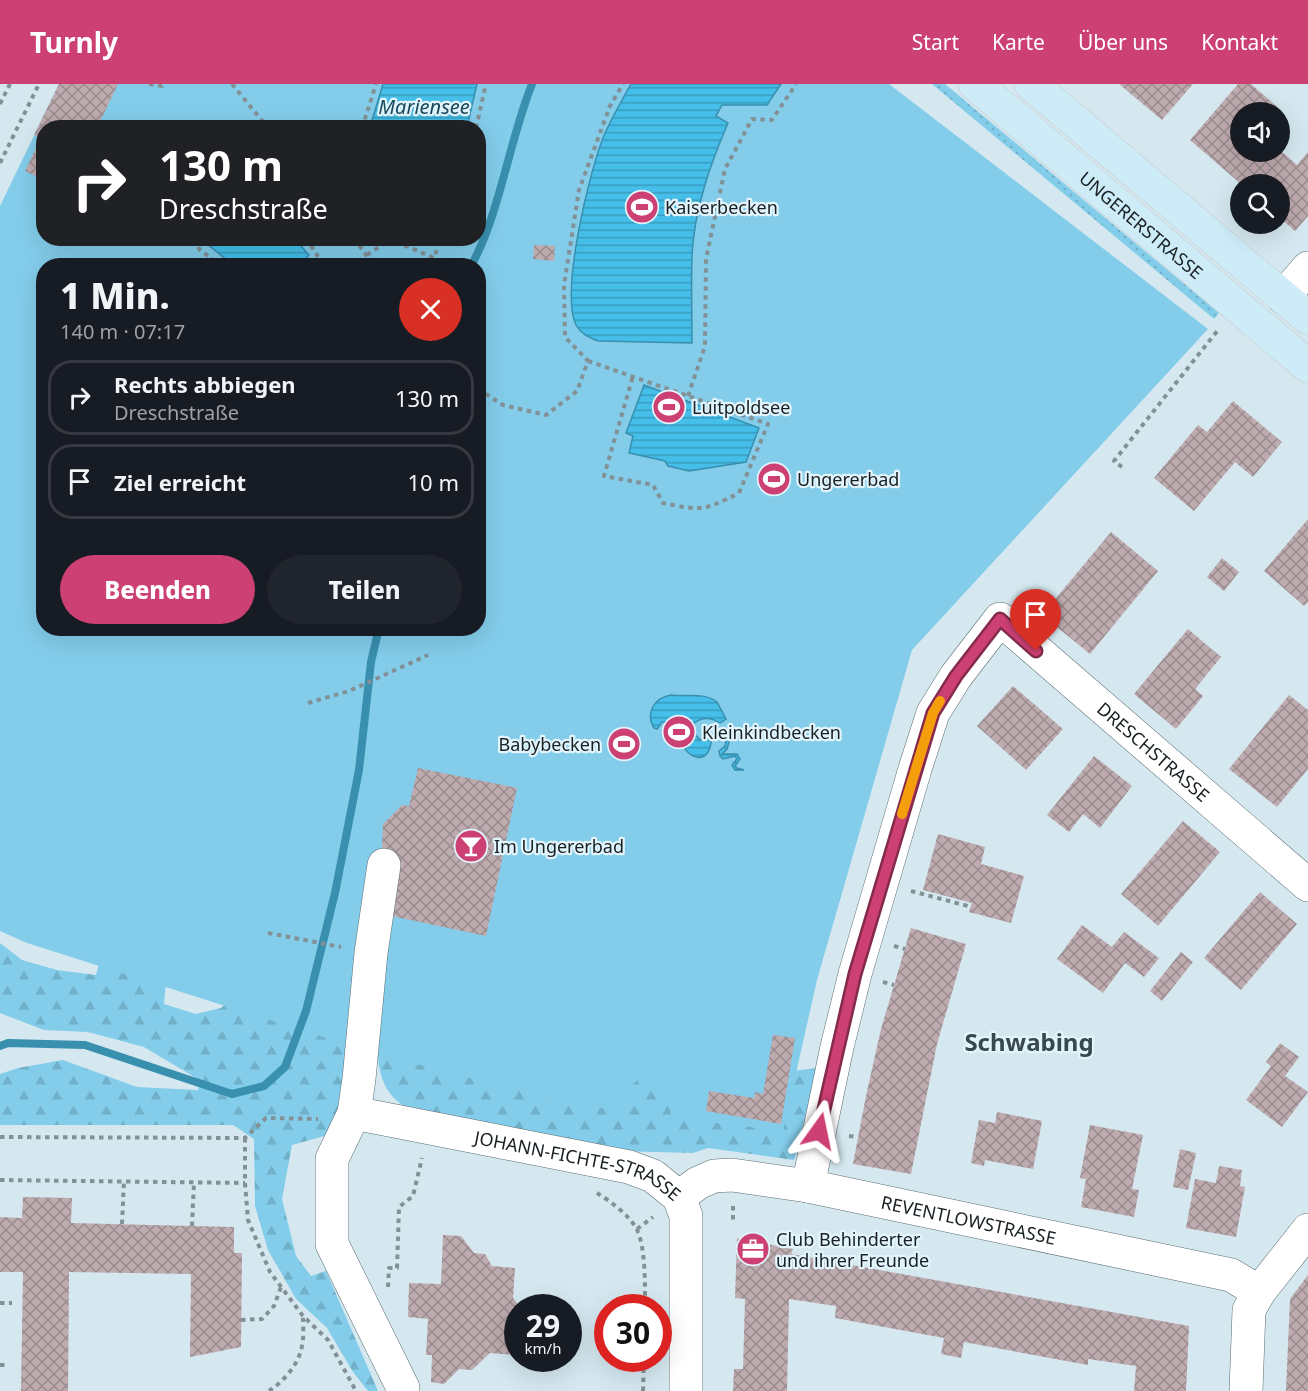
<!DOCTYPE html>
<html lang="de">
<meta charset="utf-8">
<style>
body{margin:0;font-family:"Noto Sans",sans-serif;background:#20242c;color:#f1f3f6;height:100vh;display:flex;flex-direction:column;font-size:22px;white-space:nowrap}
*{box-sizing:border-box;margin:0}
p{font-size:20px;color:#9ea1a6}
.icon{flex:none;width:33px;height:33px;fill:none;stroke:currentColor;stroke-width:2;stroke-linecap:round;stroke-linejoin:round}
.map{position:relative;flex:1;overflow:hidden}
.sheet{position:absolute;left:36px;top:174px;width:450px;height:378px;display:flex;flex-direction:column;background:#171b24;border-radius:24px;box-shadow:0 6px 24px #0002}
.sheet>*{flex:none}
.banner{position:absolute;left:36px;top:36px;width:450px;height:126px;border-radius:24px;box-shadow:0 6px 24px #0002;background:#202124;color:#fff;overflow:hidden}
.buttons{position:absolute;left:1230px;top:18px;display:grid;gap:12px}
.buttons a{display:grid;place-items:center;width:60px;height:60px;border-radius:50%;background:#171b24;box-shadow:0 6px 24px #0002;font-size:30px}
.speed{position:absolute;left:504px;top:1210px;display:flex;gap:12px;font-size:30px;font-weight:700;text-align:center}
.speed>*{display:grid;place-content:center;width:78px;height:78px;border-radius:50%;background:#171b24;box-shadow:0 6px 24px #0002;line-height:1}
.speed small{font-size:15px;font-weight:400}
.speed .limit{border:9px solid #d22;background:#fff;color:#111}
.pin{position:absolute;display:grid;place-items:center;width:51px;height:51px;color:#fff;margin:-62px -26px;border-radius:50% 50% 50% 0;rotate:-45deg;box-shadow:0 0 6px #0007}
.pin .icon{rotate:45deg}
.me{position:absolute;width:66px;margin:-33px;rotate:12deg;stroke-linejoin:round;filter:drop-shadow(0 0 4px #0008)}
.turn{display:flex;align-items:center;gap:21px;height:126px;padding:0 24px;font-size:27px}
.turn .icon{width:78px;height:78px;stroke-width:2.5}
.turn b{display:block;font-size:42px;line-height:51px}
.round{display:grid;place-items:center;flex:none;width:63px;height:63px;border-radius:32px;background:#20242c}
.summary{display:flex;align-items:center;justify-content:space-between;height:102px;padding:0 24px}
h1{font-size:36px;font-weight:800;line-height:45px}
.button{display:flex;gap:12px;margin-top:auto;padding:12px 24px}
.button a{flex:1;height:69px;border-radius:36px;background:#cc4073;color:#fff;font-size:24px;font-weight:800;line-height:69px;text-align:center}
.button a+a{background:#20242c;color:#f1f3f6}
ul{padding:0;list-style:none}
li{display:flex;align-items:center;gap:18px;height:75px;margin:0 12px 9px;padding:0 12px;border:3px solid #363941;border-radius:24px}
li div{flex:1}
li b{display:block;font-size:22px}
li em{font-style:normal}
header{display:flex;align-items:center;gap:36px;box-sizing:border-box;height:84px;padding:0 30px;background:#cc4073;color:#fff}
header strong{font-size:28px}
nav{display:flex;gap:33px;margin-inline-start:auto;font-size:21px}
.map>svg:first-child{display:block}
.grass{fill:url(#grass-dots)}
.forest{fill:url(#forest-firs)}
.green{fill:#83cdeb;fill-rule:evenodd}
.water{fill:url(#water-rules);stroke:#388fae;stroke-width:1.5}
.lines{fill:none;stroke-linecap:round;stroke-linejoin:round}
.stream{stroke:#388fae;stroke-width:8}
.building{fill:url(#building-cross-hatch)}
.minor-casing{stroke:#5b6c73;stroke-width:34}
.major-casing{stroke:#c8c9ca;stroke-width:34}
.path{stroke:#839196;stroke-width:4;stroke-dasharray:4.5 4.5;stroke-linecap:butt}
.minor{stroke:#fff;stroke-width:33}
.major{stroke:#cdecf8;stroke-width:33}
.route-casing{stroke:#852a4b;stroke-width:15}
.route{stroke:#cc4073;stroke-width:10}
.slow{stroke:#f59e0b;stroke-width:10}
.labels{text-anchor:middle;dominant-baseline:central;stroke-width:4.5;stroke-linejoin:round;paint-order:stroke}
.poi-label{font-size:18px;fill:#192023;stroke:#e2f5fd;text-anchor:start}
.street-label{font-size:18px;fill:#192023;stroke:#e2f5fd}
.water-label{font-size:20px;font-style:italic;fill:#184a5c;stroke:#e2f5fd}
.district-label{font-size:24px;font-weight:bold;fill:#38484e;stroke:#e2f5fd}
</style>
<header>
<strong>Turnly</strong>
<nav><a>Start</a><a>Karte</a><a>Über uns</a><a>Kontakt</a></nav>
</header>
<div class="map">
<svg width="1308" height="1307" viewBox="0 0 1308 1307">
<defs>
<pattern id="grass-dots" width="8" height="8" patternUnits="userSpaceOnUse" patternTransform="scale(1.5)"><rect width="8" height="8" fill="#83cdeb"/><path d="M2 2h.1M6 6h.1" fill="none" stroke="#71b0c9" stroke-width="1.8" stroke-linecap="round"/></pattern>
<pattern id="forest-firs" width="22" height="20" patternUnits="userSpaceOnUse" patternTransform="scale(1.5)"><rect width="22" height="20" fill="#83cdeb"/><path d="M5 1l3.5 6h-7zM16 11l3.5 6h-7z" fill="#71b0c9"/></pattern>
<pattern id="water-rules" width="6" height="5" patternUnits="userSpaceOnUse" patternTransform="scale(1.5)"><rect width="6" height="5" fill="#45bfe9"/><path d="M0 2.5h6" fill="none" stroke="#399bbc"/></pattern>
<pattern id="building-cross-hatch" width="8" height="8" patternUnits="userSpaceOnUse" patternTransform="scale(1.5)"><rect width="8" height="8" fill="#beabaf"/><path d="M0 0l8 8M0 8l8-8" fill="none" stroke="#9a8b8e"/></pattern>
</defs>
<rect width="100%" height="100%" fill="#d5e8f0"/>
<path class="grass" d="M932 0H945L1219 229 1214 235Z"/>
<g class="forest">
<path d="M475 544 483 697 339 1048 292 1061 282 1115 296 1172 311 1192 326 1187 378 1307H368L353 1288 327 1244 296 1215 268 1166 255 1122 254 1055 233 1041H0V990L18 984 63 976 137 1003 198 1006 201 997 144 963 88 948 44 946 0 929V859L22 876 57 886 96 891 101 872 166 898 164 920 196 930 221 924 250 896Z"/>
<path d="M377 941 792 987 818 984 794 1076 708 1064 693 1069 579 1066 410 1026C375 1006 378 978 377 941Z"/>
</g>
<path class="green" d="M59 0H889L1208 245 912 566 817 896 783 1047 670 1033 672 1019 668 1003C639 987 627 996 623 1027L559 1018 361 965 27 859 0 847V122ZM44 44H478V154H44ZM44 182H478V544H44Z"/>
<g class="water">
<path d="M383 0H477L467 43H370Z"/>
<path d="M631 0H781L767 21H722L716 32 728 39C710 81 694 126 692 172 691 201 692 230 692 259L598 257C588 253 581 250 576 241 560 207 590 84 605 49 613 32 622 16 631 0Z"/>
<path d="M204 155H295L309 171 300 181H233L206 159Z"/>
<path d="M644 301 759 344 746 378 689 387 668 382 665 377 629 369 633 352 626 349Z"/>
<path d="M671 611C686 613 705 608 717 618L726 635 720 639C711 633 702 633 694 639L693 649 701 656 718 647 731 651 727 665 722 670H737L740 675 735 682 737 684 744 686H735L732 681 737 675 735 672 723 675 720 672 719 667 725 662 727 652 719 650 712 653C711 658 711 664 708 668 701 679 688 671 684 663 670 660 663 652 665 638H662L657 645 654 644C645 629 654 614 671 611Z"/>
<circle cx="624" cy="660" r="15"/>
</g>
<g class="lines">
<g class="stream">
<path d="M471 182C500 130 509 57 532 0"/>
<path d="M0 962 8 959 85 961 232 1010 264 1002 285 983 306 927 335 809 359 686 371 578 379 544"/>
</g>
</g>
<g class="building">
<path d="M59 0H118L97 44H44V96L25 87 41 54 34 51Z"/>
<path d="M1119 0H1193L1162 36Z"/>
<path d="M1238 0H1251L1281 26 1279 28H1240V68H1280V66L1297 81 1308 68V132L1295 147 1280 134V100H1241L1190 56Z"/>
<path d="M534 161 555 162 554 177 533 175Z"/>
<path d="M1233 317 1282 358 1253 393 1235 378 1194 427 1154 394 1198 341 1207 348Z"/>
<path d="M1308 435V518L1304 522 1264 487Z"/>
<path d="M1111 448 1158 487 1090 570 1042 531Z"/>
<path d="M1222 474 1239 488 1224 507 1207 493Z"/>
<path d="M1188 545 1221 573 1195 605 1203 612 1176 645 1134 610Z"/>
<path d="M1013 602 1063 645 1026 686 977 642Z"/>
<path d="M1289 611 1308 626V685L1277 723 1229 685Z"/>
<path d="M1094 672 1132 702 1100 744 1083 730 1069 748 1047 731Z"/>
<path d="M418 684 517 704 486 852 387 831 394 781 382 763 383 740 402 721 409 722Z"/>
<path d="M1183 737 1220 768 1158 842 1121 810Z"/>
<path d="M938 750 985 763 981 780 1024 792 1011 839 969 828 972 819 923 806Z"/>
<path d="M1260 808 1297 840 1241 906 1204 874Z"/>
<path d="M1082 841 1112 863 1124 848 1159 874 1144 893 1125 879 1103 909 1057 875Z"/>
<path d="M911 844 966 860 937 960 911 1090 853 1080 866 1012 881 945Z"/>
<path d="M1181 868 1193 878 1162 917 1150 907Z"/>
<path d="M773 951 795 954 781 1040 706 1027 709 1007 754 1014 755 1008 763 1010Z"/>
<path d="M1280 959 1299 973 1285 992 1308 1008 1282 1043 1246 1016 1271 982 1266 978Z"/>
<path d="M997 1028 1042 1037 1033 1085 985 1076 984 1082 971 1079 979 1036 995 1039Z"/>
<path d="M1090 1041 1143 1051 1132 1105 1139 1106 1134 1133 1081 1123 1086 1095 1080 1094Z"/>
<path d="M1180 1065 1196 1069 1188 1106 1173 1103Z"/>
<path d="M1219 1082 1242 1086 1240 1102 1245 1103 1236 1153 1186 1144 1195 1095 1216 1099Z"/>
<path d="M23 1113 72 1114 71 1139 234 1143V1169H242L241 1263 190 1273 191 1190 69 1188 68 1307H21L23 1188H0V1133L22 1134Z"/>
<path d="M443 1151 461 1152 474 1169 485 1170 492 1182 515 1184 513 1214 521 1224H518L516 1271 490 1269 472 1286 459 1285 444 1300 431 1298 432 1271H426L428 1235 408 1233 409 1199 441 1200Z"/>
<path d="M737 1154 793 1165 791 1170 1189 1242 1186 1307H1134L1136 1282 1088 1275V1281L964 1258 961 1274 941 1270 944 1254 835 1234 836 1222 789 1215 787 1307H733L734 1285H743L745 1215 735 1214Z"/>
<path d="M1308 1191V1307H1286L1290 1215Z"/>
</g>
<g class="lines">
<g class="minor-casing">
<g id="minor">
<path d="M1283 213 1308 184"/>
<path d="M384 781 371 869 359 995 354 1029 332 1075V1160L403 1304"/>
<path id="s1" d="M354 1029 629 1083 653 1092 679 1113 686 1132V1307"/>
<path id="s2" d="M808 1102 837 963 855 890 915 685 933 629 956 592 1000 535 1308 801"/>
<path id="s3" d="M679 1113 698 1099 714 1092 732 1091 808 1102 1231 1191 1259 1208"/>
<path d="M1246 1307 1249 1226 1259 1208 1308 1146"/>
</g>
</g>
<g class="major-casing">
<g id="major">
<path id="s4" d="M975 0 1308 282"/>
<path d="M1031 0 1308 234"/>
</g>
</g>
<g class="path">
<path d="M149 0 162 2 163 0"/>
<path d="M232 0 268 44"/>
<path d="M0 20 10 0"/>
<path d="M362 44 376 0"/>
<path d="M476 44 486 0"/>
<path d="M0 79 39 0"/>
<path d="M197 154 199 165 221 182"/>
<path d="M306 154 319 174 311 182"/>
<path d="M354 154 374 182"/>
<path d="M388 154 434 174 441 154"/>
<path d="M367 171 389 156"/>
<path d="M588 277 768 340 739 409C703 427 702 427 663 419L653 401 604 392 633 292"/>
<path d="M478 305 503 321 546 331 577 307 588 277 565 253 564 201 579 106 610 22 623 0"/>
<path d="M688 312 705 262 706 175 725 85 752 35 772 36 796 0"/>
<path d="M1122 383 1114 377 1218 246"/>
<path d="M308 619 349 607 428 571"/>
<path d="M911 807 968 822"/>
<path d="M268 849 341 863"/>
<path d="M894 862 905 865"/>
<path d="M883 898 894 901"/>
<path d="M849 1052 857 1053"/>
<path d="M0 1053 245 1054 266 1034 318 1035"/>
<path d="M245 1054V1099L248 1136 270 1188 303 1232 328 1256 356 1307"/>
<path d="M0 1096 245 1099"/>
<path d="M597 1109C610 1117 628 1130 636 1144 646 1161 645 1204 645 1224"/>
<path d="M733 1122V1136"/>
<path d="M122 1140 124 1097"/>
<path d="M192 1142 194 1098"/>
<path d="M637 1145 653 1133"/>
<path d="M388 1203 389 1184H397L399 1123 413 1112 422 1074"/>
<path d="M0 1219H12"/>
<path d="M241 1236 262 1235 274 1222 281 1203"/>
<path d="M0 1281H8"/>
<path d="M269 1307C284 1297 299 1280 302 1262 304 1253 303 1242 303 1233"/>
<path d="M643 1307 644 1275"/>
</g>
<use href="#minor" class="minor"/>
<use href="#major" class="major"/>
</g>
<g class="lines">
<g class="route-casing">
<path id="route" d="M819 1047 855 890 933 629 956 592 1000 535 1036 567"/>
</g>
<use href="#route" class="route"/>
<path class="slow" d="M902 730 933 629 940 617"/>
</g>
<defs>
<g id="stadium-disc" transform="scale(1.725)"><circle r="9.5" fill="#cc4073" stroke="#e2f5fd"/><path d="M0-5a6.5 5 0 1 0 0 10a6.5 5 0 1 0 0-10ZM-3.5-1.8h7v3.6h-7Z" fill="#fff"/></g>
<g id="bar-disc" transform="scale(1.725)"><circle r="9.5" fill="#cc4073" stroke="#e2f5fd"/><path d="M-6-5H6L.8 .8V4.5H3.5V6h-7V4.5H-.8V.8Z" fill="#fff"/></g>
<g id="office-disc" transform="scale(1.725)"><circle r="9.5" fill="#cc4073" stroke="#e2f5fd"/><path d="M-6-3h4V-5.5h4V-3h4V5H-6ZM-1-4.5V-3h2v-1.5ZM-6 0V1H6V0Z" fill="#fff"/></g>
</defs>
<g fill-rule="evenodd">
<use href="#stadium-disc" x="642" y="123"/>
<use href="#stadium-disc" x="669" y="323"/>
<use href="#stadium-disc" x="774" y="395"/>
<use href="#stadium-disc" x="679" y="648"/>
<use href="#stadium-disc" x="624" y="660"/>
<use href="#bar-disc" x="471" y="762"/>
<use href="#office-disc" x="753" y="1165"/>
</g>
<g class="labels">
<g class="poi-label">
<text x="665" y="123">Kaiserbecken</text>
<text x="692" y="323">Luitpoldsee</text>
<text x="797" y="395">Ungererbad</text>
<text x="702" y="648">Kleinkindbecken</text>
<text x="601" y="660" text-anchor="end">Babybecken</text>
<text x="494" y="762">Im Ungererbad</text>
<text x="776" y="1155">Club Behinderter<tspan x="776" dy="21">und ihrer Freunde</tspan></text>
</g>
<g class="street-label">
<text stroke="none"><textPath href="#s4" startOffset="218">UNGERERSTRASSE</textPath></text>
<text stroke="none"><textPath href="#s2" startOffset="808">DRESCHSTRASSE</textPath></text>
<text stroke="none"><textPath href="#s1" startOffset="231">JOHANN-FICHTE-STRASSE</textPath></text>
<text stroke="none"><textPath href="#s3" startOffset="300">REVENTLOWSTRASSE</textPath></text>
</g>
<g class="water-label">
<text x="424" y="22">Mariensee</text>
</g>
<g class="district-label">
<text x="1029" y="957">Schwabing</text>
</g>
</g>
</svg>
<div class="buttons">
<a><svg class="icon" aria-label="sound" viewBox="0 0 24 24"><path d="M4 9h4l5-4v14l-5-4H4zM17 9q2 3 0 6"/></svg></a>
<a><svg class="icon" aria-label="search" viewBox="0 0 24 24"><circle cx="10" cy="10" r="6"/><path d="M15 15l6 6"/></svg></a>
</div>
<div class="speed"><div>29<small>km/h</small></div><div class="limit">30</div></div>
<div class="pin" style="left:1036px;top:567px;background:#d93025"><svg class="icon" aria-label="arrive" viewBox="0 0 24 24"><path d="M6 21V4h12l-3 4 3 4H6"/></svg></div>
<svg class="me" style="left:819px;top:1047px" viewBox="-20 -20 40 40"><path d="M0-17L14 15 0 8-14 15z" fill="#cc4073" stroke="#fff" stroke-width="4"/></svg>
<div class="banner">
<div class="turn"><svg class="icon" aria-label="right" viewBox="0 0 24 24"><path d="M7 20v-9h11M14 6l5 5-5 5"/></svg><div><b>130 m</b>Dreschstraße</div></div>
</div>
<section class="sheet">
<div class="summary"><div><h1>1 Min.</h1><p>140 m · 07:17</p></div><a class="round" style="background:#d93025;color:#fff"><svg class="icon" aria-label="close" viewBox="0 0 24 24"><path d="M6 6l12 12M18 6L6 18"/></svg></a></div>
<ul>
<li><svg class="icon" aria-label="right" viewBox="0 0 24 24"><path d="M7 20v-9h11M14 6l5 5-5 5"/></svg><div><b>Rechts abbiegen</b><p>Dreschstraße</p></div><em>130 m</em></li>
<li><svg class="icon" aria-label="arrive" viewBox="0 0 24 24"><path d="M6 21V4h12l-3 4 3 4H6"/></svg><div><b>Ziel erreicht</b></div><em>10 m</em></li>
</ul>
<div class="button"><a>Beenden</a><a>Teilen</a></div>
</section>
</div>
